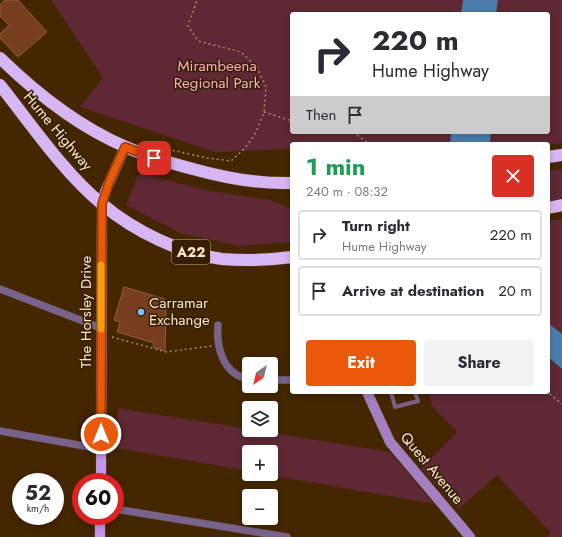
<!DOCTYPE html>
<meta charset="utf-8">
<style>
body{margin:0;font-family:Jost,sans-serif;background:#f2f2f3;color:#2b2b33;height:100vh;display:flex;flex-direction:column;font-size:15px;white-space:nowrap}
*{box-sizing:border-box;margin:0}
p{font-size:13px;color:#7c7c81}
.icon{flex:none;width:22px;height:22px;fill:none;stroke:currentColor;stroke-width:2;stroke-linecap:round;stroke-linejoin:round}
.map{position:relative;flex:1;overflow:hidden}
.drawer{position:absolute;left:290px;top:142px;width:260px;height:252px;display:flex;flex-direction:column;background:#fff;border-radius:4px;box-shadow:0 2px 6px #0003}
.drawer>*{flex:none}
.top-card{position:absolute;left:290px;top:12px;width:260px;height:122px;border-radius:4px;box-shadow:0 2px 6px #0003;background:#fff;color:#2b2b33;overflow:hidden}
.needle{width:26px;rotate:215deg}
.fabs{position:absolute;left:242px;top:357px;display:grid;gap:8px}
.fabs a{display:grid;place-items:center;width:36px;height:36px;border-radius:4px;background:#fff;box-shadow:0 2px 6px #0003;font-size:20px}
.speed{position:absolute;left:12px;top:473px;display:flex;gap:8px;font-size:20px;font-weight:700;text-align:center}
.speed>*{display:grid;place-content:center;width:52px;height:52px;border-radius:50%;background:#fff;box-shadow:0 2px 6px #0003;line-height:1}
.speed small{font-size:10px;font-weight:400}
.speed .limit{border:6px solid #d22;background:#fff;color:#111}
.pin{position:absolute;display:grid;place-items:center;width:34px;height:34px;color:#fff;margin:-17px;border-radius:8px;box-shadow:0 2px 6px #0006}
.me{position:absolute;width:44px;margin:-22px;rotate:0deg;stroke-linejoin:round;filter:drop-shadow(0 0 3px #0008)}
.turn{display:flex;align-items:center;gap:14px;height:84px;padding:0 16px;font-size:18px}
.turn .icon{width:52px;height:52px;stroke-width:2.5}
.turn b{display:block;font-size:28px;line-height:34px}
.then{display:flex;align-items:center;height:38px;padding:0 16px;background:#0003;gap:8px;font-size:15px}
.round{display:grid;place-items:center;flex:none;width:42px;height:42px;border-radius:4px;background:#f2f2f3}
.overview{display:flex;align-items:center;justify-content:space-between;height:68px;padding:0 16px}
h1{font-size:24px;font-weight:700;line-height:30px;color:#1e9e55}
.button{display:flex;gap:8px;margin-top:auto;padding:8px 16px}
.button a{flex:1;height:46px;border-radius:4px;background:#ea580c;color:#fff;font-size:16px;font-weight:700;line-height:46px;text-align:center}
.button a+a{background:#f2f2f3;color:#2b2b33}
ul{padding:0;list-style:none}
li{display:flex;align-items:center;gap:12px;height:50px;margin:0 8px 6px;padding:0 8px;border:2px solid #e1e1e2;border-radius:4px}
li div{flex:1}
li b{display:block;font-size:15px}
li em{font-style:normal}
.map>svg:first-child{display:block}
.green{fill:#5e2834}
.water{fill:#4b7dab}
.building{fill:#763e1f;stroke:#945c3f}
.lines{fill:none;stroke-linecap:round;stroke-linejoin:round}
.lane-casing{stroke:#614420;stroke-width:4.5}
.street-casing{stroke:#614420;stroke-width:8}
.secondary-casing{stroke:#614420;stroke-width:11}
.primary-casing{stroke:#614420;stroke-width:11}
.highway-casing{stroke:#614420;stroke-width:13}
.path{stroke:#a68b6c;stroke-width:1.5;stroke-dasharray:2 3;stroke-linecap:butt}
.lane{stroke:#78638c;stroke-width:3.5}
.street{stroke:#78638c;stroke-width:7}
.secondary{stroke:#a380c2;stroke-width:10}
.primary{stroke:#c397eb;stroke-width:10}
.highway{stroke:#d6b7f4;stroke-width:12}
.route-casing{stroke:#983908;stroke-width:10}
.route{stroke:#ea580c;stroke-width:7}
.slow{stroke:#f59e0b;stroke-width:7}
.poi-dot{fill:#7ebef9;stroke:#341f05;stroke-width:1.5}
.labels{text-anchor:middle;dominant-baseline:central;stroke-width:3;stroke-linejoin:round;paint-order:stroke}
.shield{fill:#341f05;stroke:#c0a890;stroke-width:1}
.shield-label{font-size:14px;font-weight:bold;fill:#fce3cb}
.park-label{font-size:15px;fill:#fbabb9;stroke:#341f05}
.street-label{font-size:15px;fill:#fce3cb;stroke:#341f05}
.poi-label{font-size:15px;fill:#fce3cb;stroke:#341f05;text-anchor:start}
</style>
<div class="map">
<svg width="562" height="537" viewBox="0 0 562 537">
<rect width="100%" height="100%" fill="#442600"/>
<g class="green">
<path d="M51 0H463L461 14H292V132H451L450 142 402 144H292V149L215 152 80 107 103 78Z"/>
<path d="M498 0H562V143L548 144H490L491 132H548V14H496Z"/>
<path d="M562 169V198L548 202V171Z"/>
<path d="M139 173 210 191 270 200 292 209V242L239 246 180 233 126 205Z"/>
<path d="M562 219V334L548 323V221Z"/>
<path d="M548 357 562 369V537H546L551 533 497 475 459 509 421 468 457 432 432 406 428 392H548Z"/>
<path d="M118 408 390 452 434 504 264 474H271V452H249V471L116 448Z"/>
</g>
<g class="water">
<path d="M463 0H498L496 14H461Z"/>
<path d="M451 132H491L490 144H450Z"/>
<path d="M548 323 562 334V369L548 357Z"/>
</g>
<g class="building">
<path d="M5 0H18L47 32 18 57 0 38V34L9 25 0 16V5Z"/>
<path d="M124 287 165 299 163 303 166 304 165 351 153 347 154 343 117 332 120 322 114 320Z"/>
</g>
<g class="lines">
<g class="lane-casing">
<path id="lane" d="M391 392 395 407 418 401 415 392"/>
</g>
<g class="street-casing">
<g id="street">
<path d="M0 289 101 328"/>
<path d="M218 325C216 347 223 375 249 379"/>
<path d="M271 380H292"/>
<path d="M0 431 101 449"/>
<path d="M115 509 287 537"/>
</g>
</g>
<g class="secondary-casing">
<path id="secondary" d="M367 392 390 442 470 537"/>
</g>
<g class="primary-casing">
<g id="primary">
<path d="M101 482 102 204 105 192 125 147"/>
<path d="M100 537V516"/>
</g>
</g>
<g class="highway-casing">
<g id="highway">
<path d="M0 58C36 93 79 127 126 147 148 157 170 163 193 169 225 178 259 184 292 183"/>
<path d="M0 85C31 124 64 173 102 204 134 231 181 254 222 259 246 261 269 260 292 257"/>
<path d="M548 157 562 155"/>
<path d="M548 208 562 205"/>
</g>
</g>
<g class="path">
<path d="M264 112 292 121"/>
<path d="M353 132 369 144"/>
<path d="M158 147 207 158 231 161 245 148 255 134 264 112 266 87 257 67 241 52 198 41 188 26 197 0"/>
<path d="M112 337 166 352 212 346"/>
<path d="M545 392 550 394 562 404"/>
</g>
<use href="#lane" class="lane"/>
<use href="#street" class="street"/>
<use href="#secondary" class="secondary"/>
<use href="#primary" class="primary"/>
<use href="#highway" class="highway"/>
</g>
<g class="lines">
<g class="route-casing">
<path id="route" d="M101 434 102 204 110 180 125 147 154 158"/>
</g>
<use href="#route" class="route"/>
<path class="slow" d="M101 329V265"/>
</g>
<circle class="poi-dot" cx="141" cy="312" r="4"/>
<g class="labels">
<rect class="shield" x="172" y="240" width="38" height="24" rx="3"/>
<g class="shield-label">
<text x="191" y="252">A22</text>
</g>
<g class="park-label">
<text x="217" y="66">Mirambeena<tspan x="217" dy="17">Regional Park</tspan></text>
</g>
<g class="street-label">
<text transform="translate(58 131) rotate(50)">Hume Highway</text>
<text transform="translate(86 312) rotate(-90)">The Horsley Drive</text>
<text transform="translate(432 468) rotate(50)">Quest Avenue</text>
</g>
<g class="poi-label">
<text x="149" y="303">Carramar<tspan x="149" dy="17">Exchange</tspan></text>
</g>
</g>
</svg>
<div class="fabs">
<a><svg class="needle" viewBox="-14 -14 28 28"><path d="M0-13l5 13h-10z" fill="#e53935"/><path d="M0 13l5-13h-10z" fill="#7c7c81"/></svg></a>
<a><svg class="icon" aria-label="layers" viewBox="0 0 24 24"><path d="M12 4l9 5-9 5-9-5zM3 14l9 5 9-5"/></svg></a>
<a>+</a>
<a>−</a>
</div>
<div class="speed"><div>52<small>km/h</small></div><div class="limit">60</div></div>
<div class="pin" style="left:154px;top:158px;background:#d93025"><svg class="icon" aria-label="arrive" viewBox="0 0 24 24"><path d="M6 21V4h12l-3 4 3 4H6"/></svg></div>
<svg class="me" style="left:101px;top:434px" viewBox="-20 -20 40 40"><circle r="17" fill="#ea580c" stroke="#fff" stroke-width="3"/><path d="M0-11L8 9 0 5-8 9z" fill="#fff"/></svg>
<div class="top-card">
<div class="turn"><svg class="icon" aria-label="right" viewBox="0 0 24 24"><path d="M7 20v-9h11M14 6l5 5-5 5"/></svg><div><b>220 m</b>Hume Highway</div></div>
<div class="then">Then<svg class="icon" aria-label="arrive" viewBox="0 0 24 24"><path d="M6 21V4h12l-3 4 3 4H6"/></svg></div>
</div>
<section class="drawer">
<div class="overview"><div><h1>1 min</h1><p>240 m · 08:32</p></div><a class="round" style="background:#d93025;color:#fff"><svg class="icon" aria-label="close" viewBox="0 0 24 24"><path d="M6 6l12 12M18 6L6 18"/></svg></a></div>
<ul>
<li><svg class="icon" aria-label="right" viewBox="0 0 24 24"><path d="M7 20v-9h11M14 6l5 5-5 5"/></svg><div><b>Turn right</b><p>Hume Highway</p></div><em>220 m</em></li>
<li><svg class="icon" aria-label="arrive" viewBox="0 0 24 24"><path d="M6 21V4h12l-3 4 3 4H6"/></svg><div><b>Arrive at destination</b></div><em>20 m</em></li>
</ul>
<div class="button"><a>Exit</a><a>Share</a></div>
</section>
</div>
